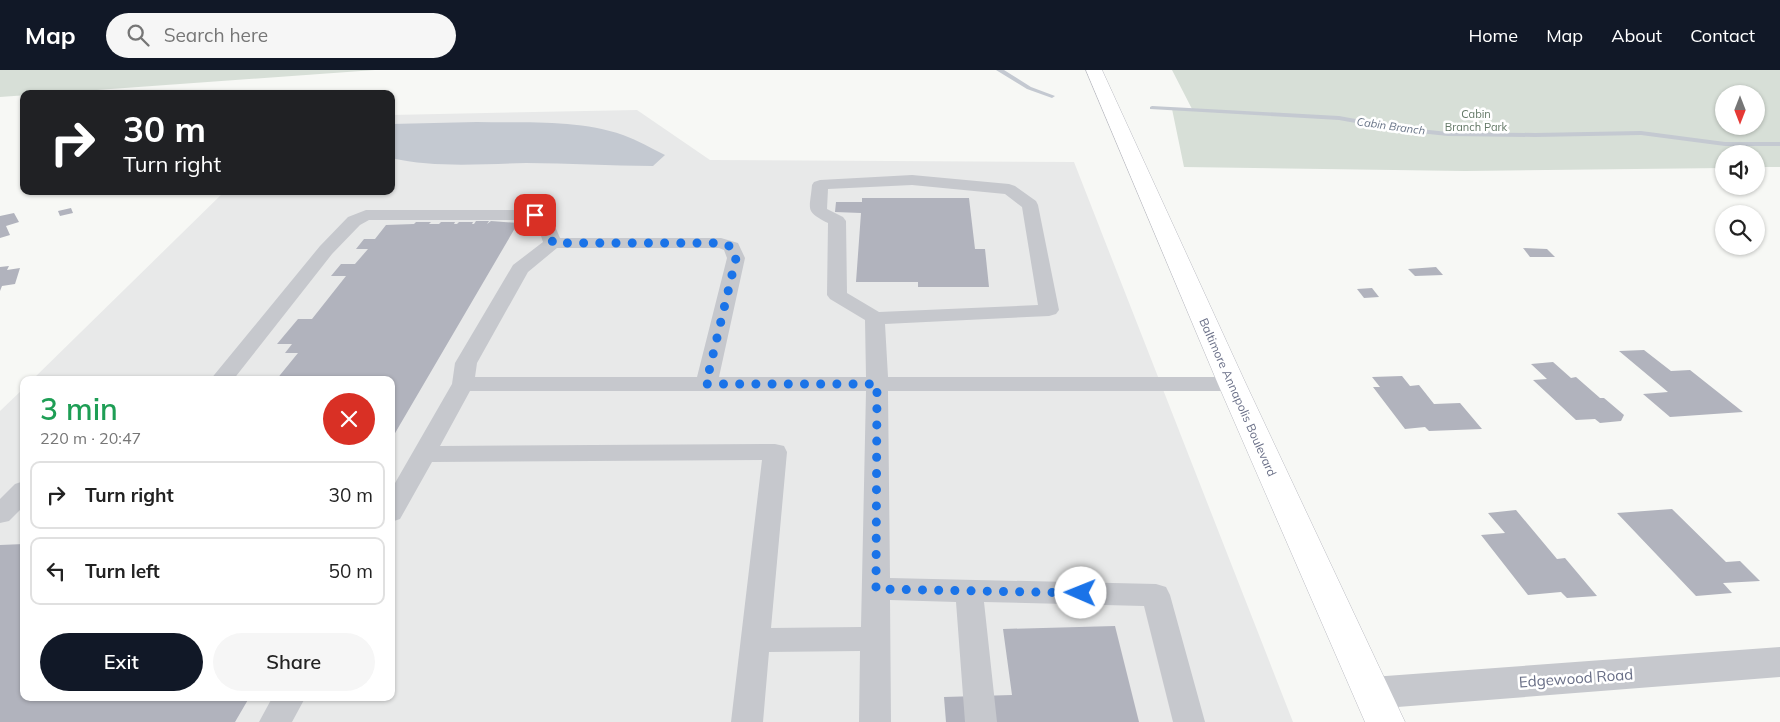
<!DOCTYPE html>
<meta charset="utf-8">
<style>
body{margin:0;font-family:Mulish,sans-serif;background:#f6f6f6;color:#222;height:100vh;display:flex;flex-direction:column;font-size:19px;white-space:nowrap}
*{box-sizing:border-box;margin:0}
p{font-size:16px;color:#767676}
.icon{flex:none;width:28px;height:28px;fill:none;stroke:currentColor;stroke-width:2;stroke-linecap:round;stroke-linejoin:round}
.map{position:relative;flex:1;overflow:hidden}
.side{position:absolute;left:20px;top:306px;width:375px;height:325px;display:flex;flex-direction:column;background:#fff;border-radius:10px;box-shadow:0 1px 4px #0004}
.side>*{flex:none}
.banner{position:absolute;left:20px;top:20px;width:375px;height:105px;border-radius:10px;box-shadow:0 1px 4px #0004;background:#202124;color:#fff;overflow:hidden}
.needle{width:32px;rotate:180deg}
.controls{position:absolute;left:1715px;top:15px;display:grid;gap:10px}
.controls a{display:grid;place-items:center;width:50px;height:50px;border-radius:50%;background:#fff;box-shadow:0 1px 4px #0004;font-size:25px}
.pin{position:absolute;display:grid;place-items:center;width:42px;height:42px;color:#fff;margin:-21px;border-radius:10px;box-shadow:0 2px 8px #0006}
.me{position:absolute;width:55px;margin:-28px;rotate:271deg;stroke-linejoin:round;filter:drop-shadow(0 0 4px #0008)}
.turn{display:flex;align-items:center;gap:18px;height:105px;padding:0 20px;font-size:22px}
.turn .icon{width:65px;height:65px;stroke-width:2.5}
.turn b{display:block;font-size:35px;line-height:42px}
.round{display:grid;place-items:center;flex:none;width:52px;height:52px;border-radius:26px;background:#f6f6f6}
.head{display:flex;align-items:center;justify-content:space-between;height:85px;padding:0 20px}
h1{font-size:30px;font-weight:600;line-height:38px;color:#1e9e55}
.button{display:flex;gap:10px;margin-top:auto;padding:10px 20px}
.button a{flex:1;height:58px;border-radius:30px;background:#111827;color:#fff;font-size:20px;font-weight:600;line-height:58px;text-align:center}
.button a+a{background:#f6f6f6;color:#222}
ul{padding:0;list-style:none}
li{display:flex;align-items:center;gap:15px;height:68px;margin:0 10px 8px;padding:0 10px;border:2px solid #e0e0e0;border-radius:10px}
li div{flex:1}
li b{display:block;font-size:19px}
li em{font-style:normal}
header{display:flex;align-items:center;gap:30px;box-sizing:border-box;height:70px;padding:0 25px;background:#111827;color:#fff}
header strong{font-size:24px}
nav{display:flex;gap:28px;margin-inline-start:auto;font-size:18px}
.search{width:350px;height:45px;background:#f6f6f6;display:flex;align-items:center;gap:12px;box-sizing:border-box;padding:0 18px;border-radius:28px;color:#767676;font-size:19px}
.map>svg:first-child{display:block}
.built{fill:#e8e9e9}
.green{fill:#d7dfd7;fill-rule:evenodd}
.water{fill:#c4c9d1}
.lines{fill:none;stroke-linecap:round;stroke-linejoin:round}
.stream{fill:#c4c9d1;fill-rule:evenodd}
.building{fill:#b1b3bd}
.secondary-casing{stroke:#bbbcc3;stroke-width:1}
.service{fill:#c6c8cd;fill-rule:evenodd}
.minor{fill:#c6c8cd;fill-rule:evenodd}
.secondary{fill:#fff;fill-rule:evenodd}
.route{stroke:#1a73e8;stroke-width:9;stroke-dasharray:0 16.2}
.labels{text-anchor:middle;dominant-baseline:central;stroke-width:5;stroke-linejoin:round;paint-order:stroke}
.far-park-label{font-size:11px;fill:#637866;stroke:#fff}
.far-water-label{font-size:11px;font-style:italic;fill:#697588;stroke:#fff}
.street-label{font-size:12px;fill:#686e86;stroke:#fff}
.near-street-label{font-size:15px;fill:#686e86;stroke:#fff}
</style>
<header>
<strong>Map</strong>
<div class="search"><svg class="icon" aria-label="search" viewBox="0 0 24 24"><circle cx="10" cy="10" r="6"/><path d="M15 15l6 6"/></svg>Search here</div>
<nav><a>Home</a><a>Map</a><a>About</a><a>Contact</a></nav>
</header>
<div class="map">
<svg width="1780" height="652" viewBox="0 0 1780 652">
<rect width="100%" height="100%" fill="#f7f8f5"/>
<path class="built" d="M637 40 710 90 1074 92 1293 652H0V341L24 318V628H391V310H32L225 121H391V45Z"/>
<g class="green">
<path d="M0 0H375L0 27Z"/>
<path d="M1172 0H1780V97H1756V84H1724V98L1465 101 1184 97 1172 39H1192ZM1724 24H1756V56H1724Z"/>
</g>
<path class="water" d="M477 52C523 53 579 49 623 65 637 70 651 78 665 85L653 96C610 96 568 93 526 93 481 94 435 98 391 88V54Z"/>
<g class="lines">
<g class="stream">
<path d="M996 0H1004L1031 17 1055 26 1052 28 1027 19Z"/>
<path d="M1152 36 1339 46 1400 57 1448 62 1535 63 1641 61 1725 72H1780V76H1725L1641 65 1535 67 1448 66 1400 61 1339 50 1150 39V37Z"/>
</g>
</g>
<g class="building">
<path d="M862 128H969L975 179H985L989 217H918V212H856L861 143 835 142 836 132H862Z"/>
<path d="M71 138 73 143 60 146 58 141Z"/>
<path d="M14 143 19 152 6 156 10 165 0 168V146Z"/>
<path d="M476 151H489L487 154 491 151 518 153 391 370V310H276L298 283H285L292 274H277L298 249H312L346 206H331L341 194H355L368 179H356L364 169H375L386 155 414 154 416 152H431L429 154H439L441 152H455L454 154H457L459 152H473L472 154H474Z"/>
<path d="M1523 178 1547 179 1555 187H1530Z"/>
<path d="M9 196 7 200 20 198 15 214 2 216 0 221V197Z"/>
<path d="M1436 197 1443 205 1415 206 1408 199Z"/>
<path d="M1372 218 1379 227 1364 228 1357 219Z"/>
<path d="M1644 280 1671 301 1690 300 1743 342 1670 347 1643 324 1668 322 1619 281Z"/>
<path d="M1553 292 1571 308 1576 307 1600 328H1604L1624 345 1621 351 1600 353 1595 349 1576 350 1533 310 1547 309 1531 294Z"/>
<path d="M1402 306 1410 316 1419 315 1434 334 1460 333 1482 359 1429 361 1425 357 1405 359 1373 317H1380L1372 307Z"/>
<path d="M1672 439 1726 492 1740 491 1760 511 1723 513 1732 523 1696 526 1617 443Z"/>
<path d="M1516 440 1557 489 1565 488 1597 526 1567 528 1561 522 1528 525 1481 465 1505 463 1488 443Z"/>
<path d="M24 474V628H249L235 652H0V475Z"/>
<path d="M1115 556 1139 652H946L944 627 1012 625 1003 559Z"/>
</g>
<g class="lines">
<g class="secondary-casing">
<path id="secondary" d="M1086 0H1102L1246 314 1405 652H1365L1218 314Z"/>
</g>
<g class="service">
<path d="M912 105 1009 114 1015 116 1036 131 1038 135 1059 240 1056 244 1049 246 885 254 888 307H1232L1240 309 1243 314 1240 319 1232 321H888L890 508 1156 514 1166 517 1170 525 1205 652H1173L1144 536 984 532 997 652H965L956 532 890 530 891 652H859L860 581 769 582 763 652H731L762 390 432 392 400 449 391 452V420L452 314 455 293 513 195 543 172 538 157 531 150H369L360 155 332 184 233 310H210L320 176 348 147 366 140H535C549 143 555 155 560 168H721L738 173 745 188 719 307H866L865 250 830 229 827 225 828 153C804 141 810 140 812 115L814 112 820 110ZM912 115 1005 124 1022 137 1038 235 879 242 847 223 846 151 843 147 827 139 828 119ZM557 178H719L724 180 727 188 697 307H475L477 293 528 202ZM470 321H866L861 557 771 558 787 382 784 376 775 374 440 376Z"/>
<path d="M24 411V436L9 451 0 453V429L15 414Z"/>
<path d="M272 628H305L292 652H259Z"/>
</g>
<path class="minor" d="M1780 577V607L1372 639 1359 634 1353 623 1359 612 1372 607Z"/>
<use href="#secondary" class="secondary"/>
</g>
<g class="lines">
<path class="route" d="M535 145 546 155 553 173H721L732 177 736 188 706 314H877L876 519 1081 523"/>
</g>
<g class="labels">
<g class="far-park-label">
<text x="1476" y="44">Cabin<tspan x="1476" dy="13">Branch Park</tspan></text>
</g>
<g class="far-water-label">
<text transform="translate(1391 56) rotate(8)">Cabin Branch</text>
</g>
<g class="street-label">
<text transform="translate(1238 327) rotate(66)">Baltimore Annapolis Boulevard</text>
</g>
<g class="near-street-label">
<text transform="translate(1576 608) rotate(-4)">Edgewood Road</text>
</g>
</g>
</svg>
<div class="controls">
<a><svg class="needle" viewBox="-14 -14 28 28"><path d="M0-13l5 13h-10z" fill="#e53935"/><path d="M0 13l5-13h-10z" fill="#767676"/></svg></a>
<a><svg class="icon" aria-label="sound" viewBox="0 0 24 24"><path d="M4 9h4l5-4v14l-5-4H4zM17 9q2 3 0 6"/></svg></a>
<a><svg class="icon" aria-label="search" viewBox="0 0 24 24"><circle cx="10" cy="10" r="6"/><path d="M15 15l6 6"/></svg></a>
</div>
<div class="pin" style="left:535px;top:145px;background:#d93025"><svg class="icon" aria-label="arrive" viewBox="0 0 24 24"><path d="M6 21V4h12l-3 4 3 4H6"/></svg></div>
<svg class="me" style="left:1081px;top:523px" viewBox="-20 -20 40 40"><circle r="19" fill="#fff"/><path d="M0-13L10 11 0 6-10 11z" fill="#1a73e8"/></svg>
<div class="banner">
<div class="turn"><svg class="icon" aria-label="right" viewBox="0 0 24 24"><path d="M7 20v-9h11M14 6l5 5-5 5"/></svg><div><b>30 m</b>Turn right</div></div>
</div>
<section class="side">
<div class="head"><div><h1>3 min</h1><p>220 m · 20:47</p></div><a class="round" style="background:#d93025;color:#fff"><svg class="icon" aria-label="close" viewBox="0 0 24 24"><path d="M6 6l12 12M18 6L6 18"/></svg></a></div>
<ul>
<li><svg class="icon" aria-label="right" viewBox="0 0 24 24"><path d="M7 20v-9h11M14 6l5 5-5 5"/></svg><div><b>Turn right</b></div><em>30 m</em></li>
<li><svg class="icon" aria-label="left" viewBox="0 0 24 24"><path d="M17 20v-9H6M10 6l-5 5 5 5"/></svg><div><b>Turn left</b></div><em>50 m</em></li>
</ul>
<div class="button"><a>Exit</a><a>Share</a></div>
</section>
</div>
